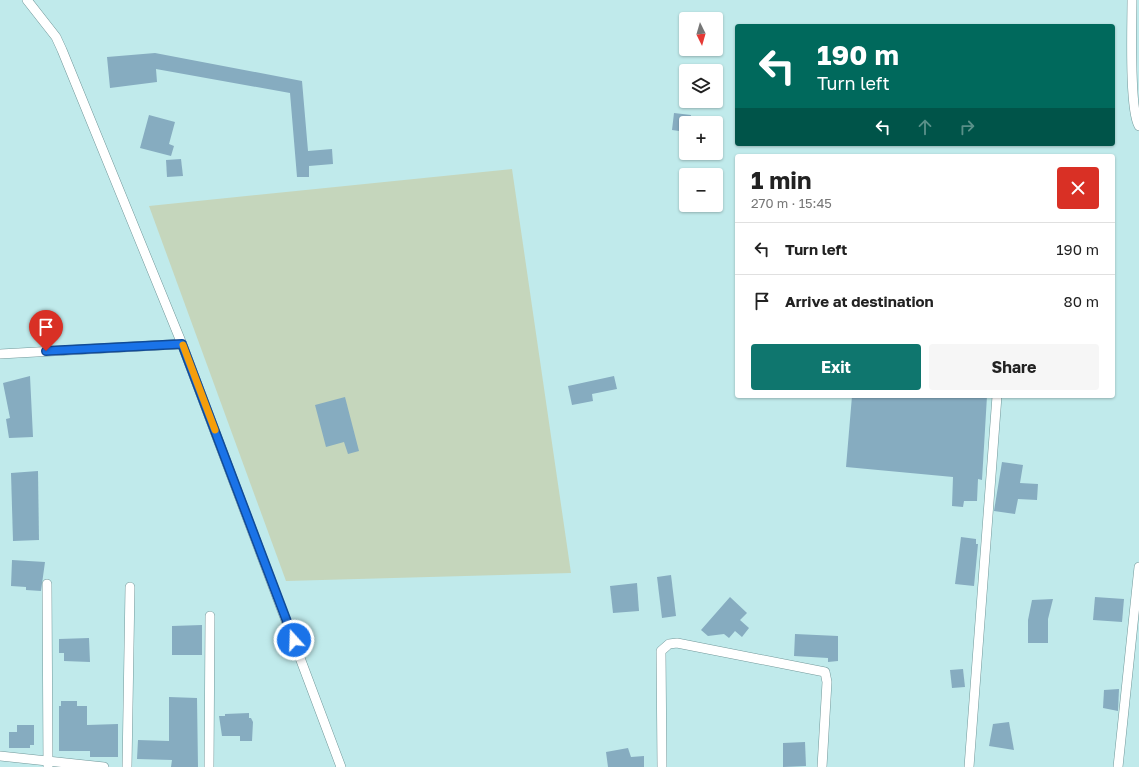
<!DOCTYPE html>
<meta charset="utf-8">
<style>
body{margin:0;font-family:"Golos Text",sans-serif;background:#f6f6f6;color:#222;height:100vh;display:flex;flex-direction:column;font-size:15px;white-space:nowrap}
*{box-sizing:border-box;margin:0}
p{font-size:13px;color:#767676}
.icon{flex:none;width:22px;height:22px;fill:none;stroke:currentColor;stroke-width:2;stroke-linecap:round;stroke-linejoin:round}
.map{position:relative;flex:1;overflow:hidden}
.sheet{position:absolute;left:735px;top:154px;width:380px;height:244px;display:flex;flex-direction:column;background:#fff;border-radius:4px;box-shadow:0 1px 3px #0004}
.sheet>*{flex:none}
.guide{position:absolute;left:735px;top:24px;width:380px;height:122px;border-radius:4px;box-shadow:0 1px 3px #0004;background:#00695c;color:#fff;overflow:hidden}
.needle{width:26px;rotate:175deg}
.controls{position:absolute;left:679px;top:12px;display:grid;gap:8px}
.controls a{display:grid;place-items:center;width:44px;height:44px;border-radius:4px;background:#fff;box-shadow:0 1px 3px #0004;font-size:20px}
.pin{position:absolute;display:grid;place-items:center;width:34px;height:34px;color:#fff;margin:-41px -17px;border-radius:50% 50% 50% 0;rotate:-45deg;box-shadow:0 0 4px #0007}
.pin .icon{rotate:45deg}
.me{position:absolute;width:44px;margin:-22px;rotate:340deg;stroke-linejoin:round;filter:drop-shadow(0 0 3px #0008)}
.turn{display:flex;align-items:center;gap:14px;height:84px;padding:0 16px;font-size:18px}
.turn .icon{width:52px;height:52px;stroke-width:2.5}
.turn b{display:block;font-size:28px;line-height:34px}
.lanes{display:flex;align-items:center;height:38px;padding:0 16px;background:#0003;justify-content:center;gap:20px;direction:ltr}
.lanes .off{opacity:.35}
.round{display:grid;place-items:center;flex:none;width:42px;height:42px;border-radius:4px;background:#f6f6f6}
.headline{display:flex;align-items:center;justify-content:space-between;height:68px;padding:0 16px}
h1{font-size:24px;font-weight:700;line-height:30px}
.action{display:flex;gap:8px;margin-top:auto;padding:8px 16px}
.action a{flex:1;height:46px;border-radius:4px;background:#0f766e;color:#fff;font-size:16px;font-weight:700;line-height:46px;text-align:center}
.action a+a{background:#f6f6f6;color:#222}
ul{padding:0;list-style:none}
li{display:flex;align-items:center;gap:12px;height:52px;padding:0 16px;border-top:1px solid #e0e0e0}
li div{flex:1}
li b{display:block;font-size:15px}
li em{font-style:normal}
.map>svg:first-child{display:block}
.green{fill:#c5d6bc}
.building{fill:#86acc0}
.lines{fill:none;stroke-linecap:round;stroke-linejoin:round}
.minor-casing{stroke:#71989a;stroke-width:10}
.minor{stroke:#fff;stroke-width:9}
.route-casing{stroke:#114b97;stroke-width:10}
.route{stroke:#1a73e8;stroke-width:7}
.slow{stroke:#f59e0b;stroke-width:7}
</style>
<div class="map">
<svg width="1139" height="767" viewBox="0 0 1139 767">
<rect width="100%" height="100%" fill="#c0eaeb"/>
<path class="green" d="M512 169 571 573 286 581 149 206Z"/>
<g class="building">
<path d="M155 53 302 81 308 151 332 149 333 164 309 166V177H297L290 93 156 69 157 82 110 88 107 57Z"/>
<path d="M674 113 691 115 690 123H686V132L672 130Z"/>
<path d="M149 115 175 122 169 144 174 146 171 156 140 148Z"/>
<path d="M181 159 183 176 167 177 166 160Z"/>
<path d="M30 376 33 437 9 438 6 419 10 418 3 383Z"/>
<path d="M614 376 617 389 592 394 593 401 572 405 568 386Z"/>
<path d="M852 396H987L982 480 978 479 977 501H964L963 507 952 506 953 477 846 467Z"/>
<path d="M345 397 359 451 348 454 344 442 326 447 315 405Z"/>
<path d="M1002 462 1023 465 1020 483 1038 484 1037 500 1018 499 1015 514 994 511Z"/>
<path d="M38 471 39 540 13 541 11 473Z"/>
<path d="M961 537 976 539V544H978L974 586 955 584Z"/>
<path d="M12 560 45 562 41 591 26 590V587L11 586Z"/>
<path d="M671 575 676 616 662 618 657 577Z"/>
<path d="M637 583 639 611 613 613 610 586Z"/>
<path d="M730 597 747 613 740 620 749 628 742 637 735 631 729 638 724 634 708 636 701 630Z"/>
<path d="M1095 597 1124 599 1122 622 1093 620Z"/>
<path d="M1053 599 1048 619V643H1028V620L1032 600Z"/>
<path d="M202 625V655H172V626Z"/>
<path d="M795 634 838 636V661L828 662V658L794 656Z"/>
<path d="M89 638 90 662 64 661V653H59V639Z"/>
<path d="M963 669 965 687 952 688 950 670Z"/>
<path d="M1119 689 1118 711 1103 708 1104 690Z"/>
<path d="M169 697 197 698 198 767H171L172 760 137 759 138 740 169 741Z"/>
<path d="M61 701H77V706H87V725L118 724V757H90V751H59V706H61Z"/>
<path d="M249 713V718H251L253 722 252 741H240V736H222L219 716H225V714Z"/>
<path d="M1009 722 1014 750 989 746 993 724Z"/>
<path d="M17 725H34V745H30V748H9V732H17Z"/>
<path d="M805 742 806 766 783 767V743Z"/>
<path d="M628 748 631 757 644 756V767H608L606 752Z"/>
</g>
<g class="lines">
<g class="minor-casing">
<g id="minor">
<path d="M27 0 56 37 62 50 182 344 341 767"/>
<path d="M1132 0C1132 24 1129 109 1139 126"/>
<path d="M0 354 182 344"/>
<path d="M47 584 48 767"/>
<path d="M0 756 104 767"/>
<path d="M127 767 130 587"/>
<path d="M209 767 210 616"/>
<path d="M662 767 661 651 669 644 677 643 825 672 827 682 822 767"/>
<path d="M969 767 997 396"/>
<path d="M1118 767 1139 567"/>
</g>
</g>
<use href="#minor" class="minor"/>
</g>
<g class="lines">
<g class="route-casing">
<path id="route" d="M46 351 182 344 294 640"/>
</g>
<use href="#route" class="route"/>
<path class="slow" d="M183 345 215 430"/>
</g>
</svg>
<div class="controls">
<a><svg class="needle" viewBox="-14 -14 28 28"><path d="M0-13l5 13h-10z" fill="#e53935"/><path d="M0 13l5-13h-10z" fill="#767676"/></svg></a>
<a><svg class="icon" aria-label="layers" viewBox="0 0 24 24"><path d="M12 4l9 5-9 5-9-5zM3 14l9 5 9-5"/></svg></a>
<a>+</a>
<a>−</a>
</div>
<div class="pin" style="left:46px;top:351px;background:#d93025"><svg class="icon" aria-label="arrive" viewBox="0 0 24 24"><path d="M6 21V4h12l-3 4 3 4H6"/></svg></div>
<svg class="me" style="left:294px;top:640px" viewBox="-20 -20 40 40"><circle r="17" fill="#1a73e8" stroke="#fff" stroke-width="3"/><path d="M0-11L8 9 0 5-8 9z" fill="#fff"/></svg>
<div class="guide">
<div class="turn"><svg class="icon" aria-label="left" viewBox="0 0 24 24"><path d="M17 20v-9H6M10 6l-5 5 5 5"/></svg><div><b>190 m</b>Turn left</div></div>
<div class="lanes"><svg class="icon" aria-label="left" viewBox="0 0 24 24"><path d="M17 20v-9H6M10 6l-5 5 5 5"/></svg><svg class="icon off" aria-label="ahead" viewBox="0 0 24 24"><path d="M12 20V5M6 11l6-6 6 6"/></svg><svg class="icon off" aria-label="right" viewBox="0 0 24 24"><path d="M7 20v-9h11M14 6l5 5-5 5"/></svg></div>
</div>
<section class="sheet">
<div class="headline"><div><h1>1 min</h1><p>270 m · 15:45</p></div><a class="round" style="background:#d93025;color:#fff"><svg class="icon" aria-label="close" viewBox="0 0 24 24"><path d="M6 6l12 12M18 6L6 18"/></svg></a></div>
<ul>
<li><svg class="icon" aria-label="left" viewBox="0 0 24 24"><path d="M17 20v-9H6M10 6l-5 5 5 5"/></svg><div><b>Turn left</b></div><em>190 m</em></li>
<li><svg class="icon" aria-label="arrive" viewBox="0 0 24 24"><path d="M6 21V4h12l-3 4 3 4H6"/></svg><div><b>Arrive at destination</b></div><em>80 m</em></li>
</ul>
<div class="action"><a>Exit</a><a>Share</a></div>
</section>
</div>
